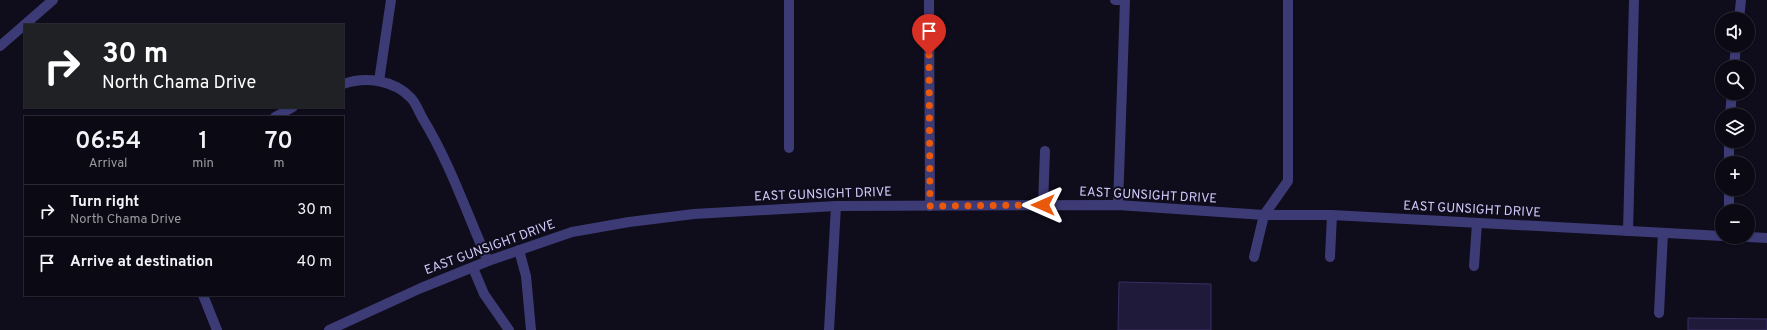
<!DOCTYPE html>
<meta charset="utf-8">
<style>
body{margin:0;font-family:Overpass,sans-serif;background:#191722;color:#f1f3f6;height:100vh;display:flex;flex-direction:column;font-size:15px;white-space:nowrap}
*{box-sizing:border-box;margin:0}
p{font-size:13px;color:#9a9aa0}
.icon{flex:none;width:22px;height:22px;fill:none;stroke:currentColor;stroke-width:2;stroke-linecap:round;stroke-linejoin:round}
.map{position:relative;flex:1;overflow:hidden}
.panel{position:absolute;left:24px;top:116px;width:320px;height:180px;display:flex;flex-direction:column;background:#0b0914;border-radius:0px;box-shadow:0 1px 3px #0004,0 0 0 1px #2b2a34}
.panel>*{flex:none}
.guide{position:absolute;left:24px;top:24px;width:320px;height:84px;border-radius:0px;box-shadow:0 1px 3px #0004,0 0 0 1px #2b2a34;background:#202124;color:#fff;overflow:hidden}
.fabs{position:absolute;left:1715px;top:12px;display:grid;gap:8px}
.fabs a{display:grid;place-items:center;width:40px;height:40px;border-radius:50%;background:#0b0914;box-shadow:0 1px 3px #0004,0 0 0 1px #2b2a34;font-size:20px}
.pin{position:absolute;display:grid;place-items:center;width:34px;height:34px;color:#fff;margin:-41px -17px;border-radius:50% 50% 50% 0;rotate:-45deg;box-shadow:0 0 4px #0007}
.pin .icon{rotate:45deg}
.me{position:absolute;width:44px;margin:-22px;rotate:270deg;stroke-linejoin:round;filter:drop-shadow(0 0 3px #0008)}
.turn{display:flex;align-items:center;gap:14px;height:84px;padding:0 12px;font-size:18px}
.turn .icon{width:52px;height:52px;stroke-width:2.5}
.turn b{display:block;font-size:28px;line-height:34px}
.eta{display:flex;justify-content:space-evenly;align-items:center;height:68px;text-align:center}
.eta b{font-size:24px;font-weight:600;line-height:28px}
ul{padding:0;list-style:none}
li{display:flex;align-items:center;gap:12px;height:52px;padding:0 12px;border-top:1px solid #2b2a34}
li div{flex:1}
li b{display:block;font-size:15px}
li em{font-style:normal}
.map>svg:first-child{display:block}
.building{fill:#201a3a;stroke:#382e64}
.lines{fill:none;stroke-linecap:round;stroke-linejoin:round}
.lane{stroke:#3d3b76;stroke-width:10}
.street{stroke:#3d3b76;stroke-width:10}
.route{stroke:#ea580c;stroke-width:7;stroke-dasharray:0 12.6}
.labels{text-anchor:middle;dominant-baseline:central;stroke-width:4;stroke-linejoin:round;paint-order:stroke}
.street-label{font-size:13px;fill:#d0cafb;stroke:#0f0c1b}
</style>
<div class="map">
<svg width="1767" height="330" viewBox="0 0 1767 330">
<rect width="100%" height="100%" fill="#0f0c1b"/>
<g class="building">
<path d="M1119 282 1211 284V330H1118Z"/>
<path d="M1688 318 1767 319V330H1688Z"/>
</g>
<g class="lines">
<g class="lane">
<path d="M1115 0H1125L1118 205"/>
<path d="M1739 19 1741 0"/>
<path d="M0 46 53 0"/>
<path d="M1734 67 1736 45"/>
<path d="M379 81 391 0"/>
<path d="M343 84C366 76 394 80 411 98 416 103 419 112 423 119 450 163 467 214 488 261"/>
<path d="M1730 115 1732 93"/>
<path d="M275 117 293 107"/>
<path d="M789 148V0"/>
<path d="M1729 163V141"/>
<path d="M1043 205 1045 151"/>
<path d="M1729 211V189"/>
<path d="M1628 231 1634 0"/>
<path d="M519 250 526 276 531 330"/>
<path d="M1254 257 1264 215 1288 181V0"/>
<path d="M1330 257 1332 215"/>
<path d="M1474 266 1477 223"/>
<path d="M473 268 484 294 509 330"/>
<path d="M203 295 217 330"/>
<path d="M1659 313 1663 233"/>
<path d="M829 330 836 206"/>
</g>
<g class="street">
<path d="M929 0 930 206"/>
<path d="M1748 237 1767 238"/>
<path d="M329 330 421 288 488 261 572 232 629 222 694 214 836 206 1118 205 1264 215H1332L1722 236"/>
</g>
</g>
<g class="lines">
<path class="route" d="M929 55 930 206 1043 205"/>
</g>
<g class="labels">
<g class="street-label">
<text transform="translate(823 195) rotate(-2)">EAST GUNSIGHT DRIVE</text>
<text transform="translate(1148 196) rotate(3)">EAST GUNSIGHT DRIVE</text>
<text transform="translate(1472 210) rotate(3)">EAST GUNSIGHT DRIVE</text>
<text transform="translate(490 248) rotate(-20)">EAST GUNSIGHT DRIVE</text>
</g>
</g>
</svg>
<div class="fabs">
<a><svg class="icon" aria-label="sound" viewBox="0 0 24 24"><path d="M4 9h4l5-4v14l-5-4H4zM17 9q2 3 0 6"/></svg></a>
<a><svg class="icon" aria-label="search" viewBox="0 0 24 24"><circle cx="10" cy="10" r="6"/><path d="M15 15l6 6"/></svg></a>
<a><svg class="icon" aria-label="layers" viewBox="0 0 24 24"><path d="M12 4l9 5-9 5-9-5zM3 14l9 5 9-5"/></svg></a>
<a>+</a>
<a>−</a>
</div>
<div class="pin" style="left:929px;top:55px;background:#d93025"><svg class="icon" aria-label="arrive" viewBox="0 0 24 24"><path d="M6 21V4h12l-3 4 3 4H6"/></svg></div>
<svg class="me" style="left:1043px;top:205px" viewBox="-20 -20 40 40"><path d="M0-17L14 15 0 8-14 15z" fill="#ea580c" stroke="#fff" stroke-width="4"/></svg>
<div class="guide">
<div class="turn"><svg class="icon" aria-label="right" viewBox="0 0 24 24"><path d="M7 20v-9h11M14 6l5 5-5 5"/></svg><div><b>30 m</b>North Chama Drive</div></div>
</div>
<section class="panel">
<div class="eta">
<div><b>06:54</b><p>Arrival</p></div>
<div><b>1</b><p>min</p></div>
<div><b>70</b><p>m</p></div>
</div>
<ul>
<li><svg class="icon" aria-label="right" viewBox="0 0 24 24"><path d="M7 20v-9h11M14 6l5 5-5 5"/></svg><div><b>Turn right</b><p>North Chama Drive</p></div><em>30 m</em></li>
<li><svg class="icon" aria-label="arrive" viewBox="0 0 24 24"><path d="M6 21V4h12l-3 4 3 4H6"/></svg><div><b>Arrive at destination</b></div><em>40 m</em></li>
</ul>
</section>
</div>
